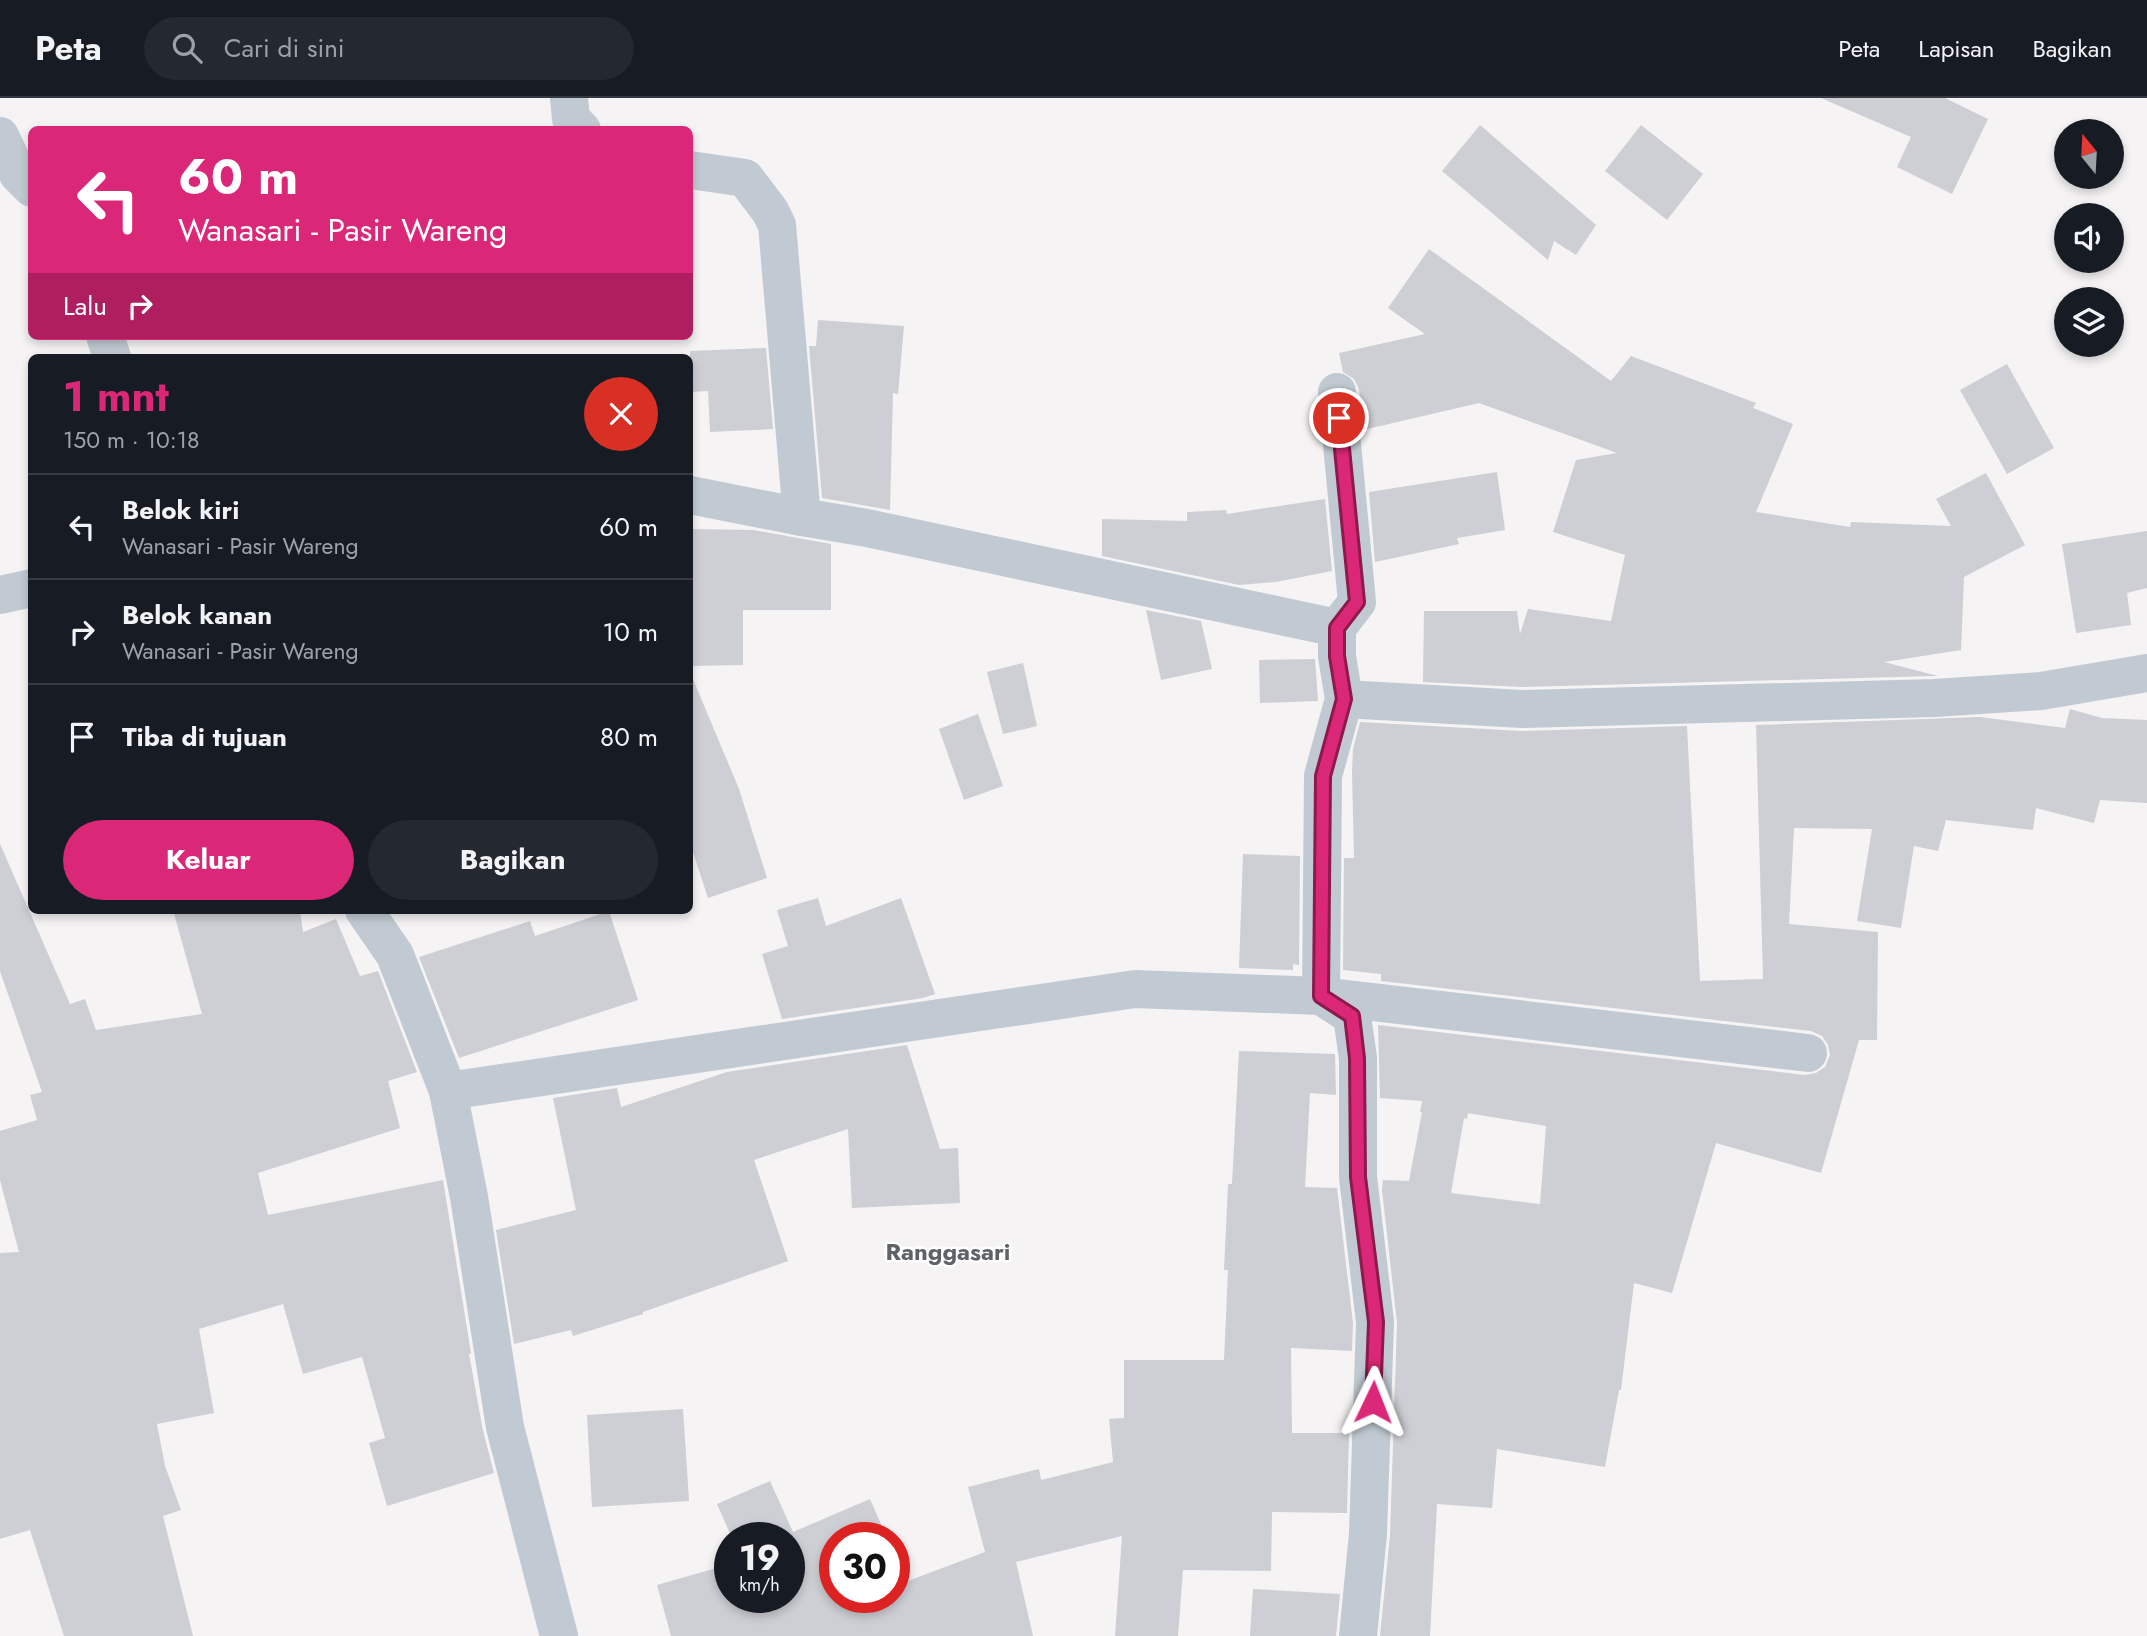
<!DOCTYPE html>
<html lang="id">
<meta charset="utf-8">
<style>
body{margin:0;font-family:Jost,sans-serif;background:#242831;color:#f1f3f6;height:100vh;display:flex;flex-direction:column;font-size:26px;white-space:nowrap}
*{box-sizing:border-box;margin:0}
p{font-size:23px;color:#9ea1a6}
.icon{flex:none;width:38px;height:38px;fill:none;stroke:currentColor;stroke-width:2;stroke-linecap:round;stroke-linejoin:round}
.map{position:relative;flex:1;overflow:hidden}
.panel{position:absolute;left:28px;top:256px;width:665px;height:560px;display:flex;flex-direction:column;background:#171b24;border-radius:10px;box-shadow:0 4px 10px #0003}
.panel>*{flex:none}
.hud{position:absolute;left:28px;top:28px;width:665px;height:214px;border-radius:10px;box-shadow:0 4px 10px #0003;background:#db2777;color:#fff;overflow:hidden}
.needle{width:46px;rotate:342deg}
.buttons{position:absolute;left:2054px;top:21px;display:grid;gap:14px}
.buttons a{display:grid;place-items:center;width:70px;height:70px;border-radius:50%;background:#171b24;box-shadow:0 4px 10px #0003;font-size:35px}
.speed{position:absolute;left:714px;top:1424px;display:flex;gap:14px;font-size:35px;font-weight:700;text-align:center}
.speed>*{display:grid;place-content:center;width:91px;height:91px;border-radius:50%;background:#171b24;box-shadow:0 4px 10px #0003;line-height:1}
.speed small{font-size:18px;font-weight:400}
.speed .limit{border:10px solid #d22;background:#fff;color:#111}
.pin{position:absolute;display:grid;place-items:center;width:60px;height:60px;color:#fff;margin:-30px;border:4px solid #fff;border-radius:50%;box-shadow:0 2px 7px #0007}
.me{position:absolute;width:77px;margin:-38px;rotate:2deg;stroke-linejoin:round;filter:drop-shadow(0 0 5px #0008)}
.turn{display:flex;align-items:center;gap:24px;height:147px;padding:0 35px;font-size:32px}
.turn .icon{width:91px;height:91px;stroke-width:2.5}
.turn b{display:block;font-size:49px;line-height:60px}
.then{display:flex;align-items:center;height:66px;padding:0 35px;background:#0003;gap:14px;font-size:26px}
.round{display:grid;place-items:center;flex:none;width:74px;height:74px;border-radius:37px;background:#242831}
.head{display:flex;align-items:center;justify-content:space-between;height:119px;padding:0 35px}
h1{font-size:42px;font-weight:700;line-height:52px;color:#db2777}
.primary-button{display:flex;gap:14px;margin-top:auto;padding:14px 35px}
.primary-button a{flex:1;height:80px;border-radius:42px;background:#db2777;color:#fff;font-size:28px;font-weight:700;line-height:80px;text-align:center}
.primary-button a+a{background:#242831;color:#f1f3f6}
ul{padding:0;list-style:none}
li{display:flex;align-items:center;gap:21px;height:105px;padding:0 35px;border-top:2px solid #363941}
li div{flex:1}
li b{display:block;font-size:26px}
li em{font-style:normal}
header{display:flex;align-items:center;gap:42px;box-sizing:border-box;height:98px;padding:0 35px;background:#171b24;border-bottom:2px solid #363941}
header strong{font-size:33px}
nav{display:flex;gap:38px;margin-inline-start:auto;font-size:24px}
.search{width:490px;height:63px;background:#242831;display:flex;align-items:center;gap:18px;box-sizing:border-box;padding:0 24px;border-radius:38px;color:#9ea1a6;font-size:26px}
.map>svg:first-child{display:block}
.building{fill:#cdcfd5;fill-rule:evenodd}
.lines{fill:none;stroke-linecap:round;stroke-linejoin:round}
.street{stroke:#c1cad2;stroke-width:38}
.route-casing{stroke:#8e194d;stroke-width:18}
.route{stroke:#db2777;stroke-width:12}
.labels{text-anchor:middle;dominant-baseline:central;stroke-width:5;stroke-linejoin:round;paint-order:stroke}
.quarter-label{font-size:24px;font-weight:bold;fill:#5f6368;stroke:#fff}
</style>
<header>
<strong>Peta</strong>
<div class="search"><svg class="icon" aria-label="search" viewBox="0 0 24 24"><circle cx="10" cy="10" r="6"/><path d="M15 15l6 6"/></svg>Cari di sini</div>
<nav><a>Peta</a><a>Lapisan</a><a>Bagikan</a></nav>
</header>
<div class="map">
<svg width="2147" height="1538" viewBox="0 0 2147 1538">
<rect width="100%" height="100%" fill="#f5f3f3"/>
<g class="building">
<path d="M1821 0H1945L1988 21 1952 96 1897 69 1911 39Z"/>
<path d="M1480 27 1596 127 1576 157 1554 143 1548 162 1442 73Z"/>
<path d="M1641 27 1703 76 1667 122 1605 73Z"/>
<path d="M1429 151 1611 283 1631 258 1756 305 1753 310 1793 326 1756 414 1850 429 1851 424 1951 428 1936 401 1986 375 2025 447 1964 479 1961 552 1884 564 1938 578H1933L1522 589 1423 584 1424 513H1517L1520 536 1528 511 1611 523 1625 457 1553 434 1576 362 1617 355 1479 305 1363 332 1359 291 1354 281 1343 274 1339 255 1425 236 1388 210Z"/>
<path d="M818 222 904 228 898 296 893 295 890 412 822 400 809 248H816Z"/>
<path d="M766 250 773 331 710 334 708 293 690 294V253Z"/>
<path d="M2007 266 2054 350 2007 376 1960 292Z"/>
<path d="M1497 374 1505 432 1457 440 1459 446 1375 464 1369 394Z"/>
<path d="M1325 401 1332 473 1276 484 1239 487 1102 458V421L1187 423V414L1226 412 1227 416Z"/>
<path d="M690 431 753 432 831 446V512H743V567L690 568Z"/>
<path d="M2147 433V490L2127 495 2131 527 2076 535 2062 446Z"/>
<path d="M1146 512 1201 523 1212 571 1161 582Z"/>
<path d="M1315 561 1318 603 1260 605 1259 562Z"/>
<path d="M1023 565 1037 628 1003 636 987 574Z"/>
<path d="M690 574 739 691 767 780 708 800 690 745Z"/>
<path d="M2070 611 2102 620 2147 622V705L2100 702 2094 725 2036 710 2033 732 1946 722 1938 753 1914 748 1901 830 1857 823 1872 731 1794 730 1789 826 1878 834 1877 942H1859L1821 1075 1716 1045 1672 1195 1634 1185 1621 1292H1619L1605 1369 1497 1351 1492 1410 1437 1406 1430 1538H1380L1390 1437 1397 1225 1382 1092 1383 1082 1409 1083 1422 1014H1420L1422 1003 1380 1000 1378 927 1805 977 1816 975 1825 969 1830 957 1828 947 1822 938 1811 933 1381 883V876L1343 872 1344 760H1354L1352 674 1353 651 1360 624 1521 633 1687 628 1700 883 1763 881 1756 627 1980 619 2065 630ZM1468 1015 1546 1028 1540 1106 1451 1095 1464 1020 1467 1021Z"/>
<path d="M978 616 1003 688 964 702 939 631Z"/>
<path d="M0 746 70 906 85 901 96 932 202 916 173 812H300L303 834 336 821 360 878 378 873 417 974 388 983 400 1030 258 1075 268 1117 443 1082 471 1255 469 1256 483 1333 494 1375 387 1408 369 1345 385 1340 362 1259 303 1276 283 1206 199 1231 214 1315 157 1326 165 1368 181 1412 163 1418 193 1538H64L30 1432 0 1441V1155L19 1154 0 1082V1033L37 1022 30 997 42 994 0 873Z"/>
<path d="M1243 756 1300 758 1299 867 1293 866V872L1239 870Z"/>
<path d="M818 800 826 828 901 800 935 896 923 900 782 921 762 856 788 848 777 812Z"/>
<path d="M609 813 638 902 459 960 419 859 530 823 535 838Z"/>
<path d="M907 947 940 1051 958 1050 960 1105 852 1110 848 1031 754 1062 788 1163 643 1214V1216L573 1238 571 1232 514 1246 496 1132 576 1112 553 1000 617 990 621 1009 727 974Z"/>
<path d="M1239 953 1335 956 1336 997 1310 995 1305 1089 1337 1090 1353 1225 1352 1253 1291 1250 1292 1335H1349L1347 1415 1272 1414 1271 1473 1183 1472 1178 1538H1115L1122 1438 1016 1464 1033 1538H671L657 1487 730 1466V1500H789V1440H732L717 1406 770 1383 793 1434 870 1401 887 1440H835V1500H894V1458L905 1484 985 1454 968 1389 1039 1371 1041 1382 1113 1364 1109 1321 1124 1320V1262H1224L1228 1172H1224L1228 1086H1232Z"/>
<path d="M683 1311 689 1403 592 1409 587 1317Z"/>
<path d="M1253 1491 1340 1496 1336 1538H1250Z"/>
</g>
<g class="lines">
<g class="street">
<path d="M569 0 571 21 582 32"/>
<path d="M0 38 18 76 32 90"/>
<path d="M690 72 745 80 770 113 777 127 802 419 867 430 1337 530"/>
<path d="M105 238 112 259"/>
<path d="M1337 294 1357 504 1337 530V558L1344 601 1323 678 1321 898 1352 918 1358 960V1079L1375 1224 1368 1436 1358 1538"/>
<path d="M690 397 802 419"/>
<path d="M0 497 32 490"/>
<path d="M1344 601 1522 611 1934 600 2041 593 2147 575"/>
<path d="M364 812 395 857 448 993 469 1099 505 1329 559 1538"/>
<path d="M448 993 1135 891 1321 898 1808 955"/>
</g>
</g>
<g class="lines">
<g class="route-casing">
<path id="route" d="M1339 320 1357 504 1337 530V558L1344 601 1323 678 1321 898 1352 918 1357 960 1358 1079 1376 1224 1373 1304"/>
</g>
<use href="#route" class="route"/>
</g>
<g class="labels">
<g class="quarter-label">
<text x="948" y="1153">Ranggasari</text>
</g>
</g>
</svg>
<div class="buttons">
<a><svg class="needle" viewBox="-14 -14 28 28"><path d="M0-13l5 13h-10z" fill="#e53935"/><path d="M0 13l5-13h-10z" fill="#9ea1a6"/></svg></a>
<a><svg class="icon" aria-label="sound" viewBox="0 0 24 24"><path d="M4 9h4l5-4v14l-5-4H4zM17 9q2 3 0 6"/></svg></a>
<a><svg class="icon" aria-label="layers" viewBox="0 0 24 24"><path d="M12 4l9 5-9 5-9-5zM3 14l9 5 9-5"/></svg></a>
</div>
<div class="speed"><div>19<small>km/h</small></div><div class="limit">30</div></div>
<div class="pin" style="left:1339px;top:320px;background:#d93025"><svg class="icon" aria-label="arrive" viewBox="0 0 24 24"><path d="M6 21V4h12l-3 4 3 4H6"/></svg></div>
<svg class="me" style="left:1373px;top:1304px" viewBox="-20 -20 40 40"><path d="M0-17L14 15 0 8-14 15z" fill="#db2777" stroke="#fff" stroke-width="4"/></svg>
<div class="hud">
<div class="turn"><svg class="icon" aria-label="left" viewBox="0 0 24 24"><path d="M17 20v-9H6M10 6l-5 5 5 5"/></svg><div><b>60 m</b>Wanasari - Pasir Wareng</div></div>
<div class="then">Lalu<svg class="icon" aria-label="right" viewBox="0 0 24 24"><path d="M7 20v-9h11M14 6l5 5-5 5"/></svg></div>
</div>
<section class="panel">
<div class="head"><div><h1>1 mnt</h1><p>150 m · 10:18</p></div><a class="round" style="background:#d93025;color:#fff"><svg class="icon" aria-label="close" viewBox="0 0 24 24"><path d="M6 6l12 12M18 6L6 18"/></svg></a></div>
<ul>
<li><svg class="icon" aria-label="left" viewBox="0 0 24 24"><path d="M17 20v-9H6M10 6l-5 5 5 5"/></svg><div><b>Belok kiri</b><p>Wanasari - Pasir Wareng</p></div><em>60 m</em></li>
<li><svg class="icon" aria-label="right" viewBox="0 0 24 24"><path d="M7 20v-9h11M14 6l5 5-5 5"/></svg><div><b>Belok kanan</b><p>Wanasari - Pasir Wareng</p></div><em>10 m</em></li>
<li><svg class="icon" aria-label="arrive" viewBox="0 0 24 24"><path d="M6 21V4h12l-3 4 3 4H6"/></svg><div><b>Tiba di tujuan</b></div><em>80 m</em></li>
</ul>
<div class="primary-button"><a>Keluar</a><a>Bagikan</a></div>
</section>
</div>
